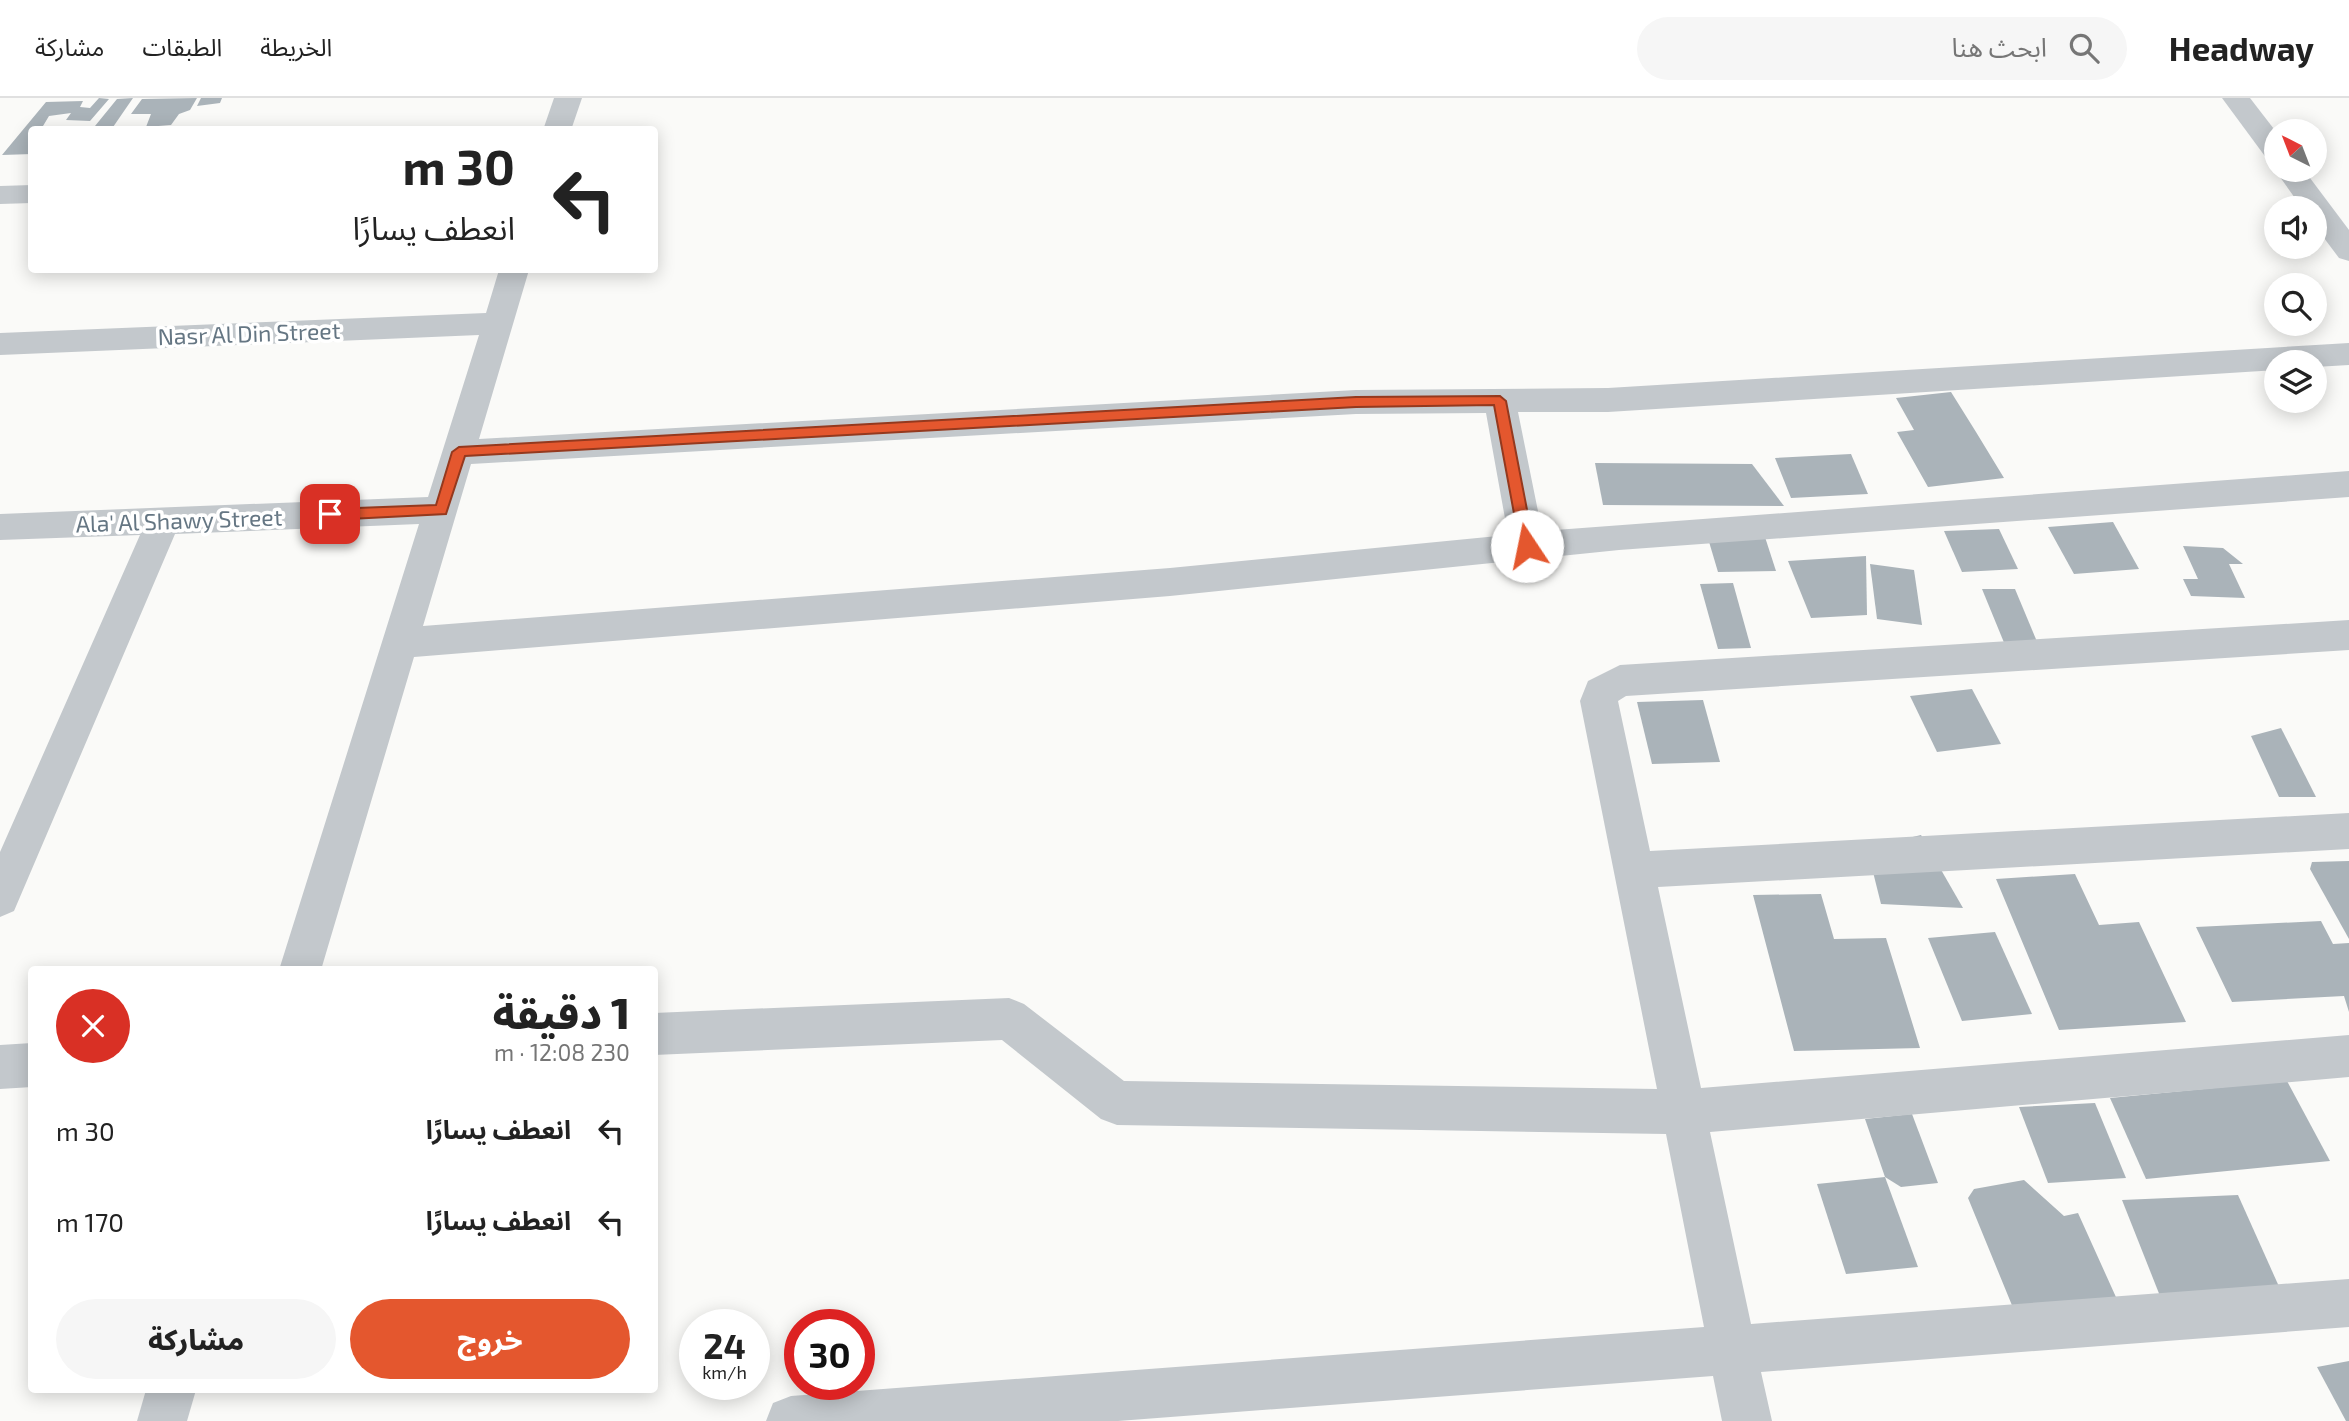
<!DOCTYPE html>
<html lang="ar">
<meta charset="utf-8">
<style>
body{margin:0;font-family:"Exo 2","Noto Sans Arabic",sans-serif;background:#f6f6f6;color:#222;direction:rtl;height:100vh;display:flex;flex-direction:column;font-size:26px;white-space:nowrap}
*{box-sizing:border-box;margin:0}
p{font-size:23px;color:#767676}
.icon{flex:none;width:38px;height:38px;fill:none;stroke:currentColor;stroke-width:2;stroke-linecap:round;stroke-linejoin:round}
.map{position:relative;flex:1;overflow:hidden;direction:ltr}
.side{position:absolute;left:28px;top:868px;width:630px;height:427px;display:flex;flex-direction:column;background:#fff;border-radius:7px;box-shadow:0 4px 18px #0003;direction:rtl}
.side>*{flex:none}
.top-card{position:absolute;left:28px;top:28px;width:630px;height:147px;border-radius:7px;box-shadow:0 4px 18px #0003;direction:rtl;background:#fff;color:#222;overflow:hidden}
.needle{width:46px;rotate:318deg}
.tools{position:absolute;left:2264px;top:21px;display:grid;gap:14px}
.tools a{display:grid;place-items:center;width:63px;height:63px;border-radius:50%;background:#fff;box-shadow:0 4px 18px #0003;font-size:35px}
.speed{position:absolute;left:679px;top:1211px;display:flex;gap:14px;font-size:35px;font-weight:700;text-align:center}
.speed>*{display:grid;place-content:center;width:91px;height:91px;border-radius:50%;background:#fff;box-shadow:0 4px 18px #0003;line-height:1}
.speed small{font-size:18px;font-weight:400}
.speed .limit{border:10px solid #d22;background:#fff;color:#111}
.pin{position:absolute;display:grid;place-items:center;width:60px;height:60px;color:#fff;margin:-30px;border-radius:14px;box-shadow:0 4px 10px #0006}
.me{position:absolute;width:77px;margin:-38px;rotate:349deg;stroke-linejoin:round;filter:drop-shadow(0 0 5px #0008)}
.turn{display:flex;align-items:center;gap:24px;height:147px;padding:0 28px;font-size:32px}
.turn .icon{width:91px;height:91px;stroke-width:2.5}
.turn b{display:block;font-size:49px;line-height:60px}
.round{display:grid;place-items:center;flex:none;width:74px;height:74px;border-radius:37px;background:#f6f6f6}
.summary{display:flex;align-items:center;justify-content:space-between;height:119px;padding:0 28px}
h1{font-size:42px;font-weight:800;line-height:52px}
.cta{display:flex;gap:14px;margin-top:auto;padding:14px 28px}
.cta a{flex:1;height:80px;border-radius:42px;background:#e4572e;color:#fff;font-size:28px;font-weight:800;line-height:80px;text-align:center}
.cta a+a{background:#f6f6f6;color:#222}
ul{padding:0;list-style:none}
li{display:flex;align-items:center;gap:21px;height:91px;padding:0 28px}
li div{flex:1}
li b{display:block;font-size:26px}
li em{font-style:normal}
header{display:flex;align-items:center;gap:42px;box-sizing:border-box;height:98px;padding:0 35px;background:#fff;border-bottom:2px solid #e0e0e0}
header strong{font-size:33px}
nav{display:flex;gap:38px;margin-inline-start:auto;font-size:24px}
.search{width:490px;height:63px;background:#f6f6f6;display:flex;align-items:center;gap:18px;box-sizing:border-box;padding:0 24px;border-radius:38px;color:#767676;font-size:26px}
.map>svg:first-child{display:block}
.building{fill:#aab3b9}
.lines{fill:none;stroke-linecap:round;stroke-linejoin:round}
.street{fill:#c3c8cc;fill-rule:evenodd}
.route{fill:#e4572e;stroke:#94391e;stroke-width:2}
.labels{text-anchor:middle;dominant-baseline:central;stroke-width:7;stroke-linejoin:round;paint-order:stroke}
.street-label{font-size:23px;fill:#657683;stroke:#fff}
</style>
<header>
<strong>Headway</strong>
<div class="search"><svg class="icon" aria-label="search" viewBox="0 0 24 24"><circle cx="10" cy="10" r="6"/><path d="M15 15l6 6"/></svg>ابحث هنا</div>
<nav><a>الخريطة</a><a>الطبقات</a><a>مشاركة</a></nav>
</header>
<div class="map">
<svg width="2349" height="1323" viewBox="0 0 2349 1323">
<rect width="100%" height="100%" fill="#fafaf8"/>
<g class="building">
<path d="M99 0 109 1 90 23 66 22 71 15 49 18 43 28H95L117 1 133 0 111 32H32V56L2 57 46 4 83 3 80 9 90 10Z"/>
<path d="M197 0 190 12 179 16 171 27 146 29 151 16H131L142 1Z"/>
<path d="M201 0H222L220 5 197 8Z"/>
<path d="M1951 294 1976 334 2004 380 1928 389 1897 334 1914 332 1896 300Z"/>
<path d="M1851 356 1868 396 1791 400 1775 360Z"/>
<path d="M1595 365 1752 366 1784 408 1603 407Z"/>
<path d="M2113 424 2139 471 2074 476 2048 429Z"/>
<path d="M1999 431 2018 471 1962 474 1944 433Z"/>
<path d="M1764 436 1776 473 1718 474 1707 437Z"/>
<path d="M2183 448 2223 450 2243 466H2229L2245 500 2191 498 2183 481H2198Z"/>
<path d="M1866 458 1867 517 1811 520 1788 463Z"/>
<path d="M1870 466 1914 472 1922 527 1877 521Z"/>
<path d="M1733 485 1751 550 1718 551 1700 486Z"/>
<path d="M1982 491H2015L2038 546 2005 547Z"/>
<path d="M1972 591 2001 646 1937 654 1910 598Z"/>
<path d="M1703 602 1720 664 1652 666 1637 604Z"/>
<path d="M2281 630 2316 699H2279L2251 638Z"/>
<path d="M1921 737 1963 810 1881 806 1867 750Z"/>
<path d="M2349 763V841L2310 771 2312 764Z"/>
<path d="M2075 776 2099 827 2139 824 2186 924 2059 932 1996 781Z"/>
<path d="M1821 796 1834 841 1886 840 1920 950 1794 953 1753 797Z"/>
<path d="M2321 823 2333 846 2349 845V914L2344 898 2232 904 2196 829Z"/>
<path d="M1995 834 2032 916 1962 923 1928 840Z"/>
<path d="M2287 983 2330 1063 2146 1081 2110 1000Z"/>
<path d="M2095 1005 2126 1080 2048 1085 2019 1009Z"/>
<path d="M1912 1016 1938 1085 1901 1089 1885 1079 1865 1021Z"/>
<path d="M1885 1079 1918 1169 1846 1176 1817 1086Z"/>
<path d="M2024 1082 2064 1118 2078 1115 2120 1208 2018 1222 1968 1100 1974 1091Z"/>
<path d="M2238 1097 2281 1193 2160 1198 2122 1102Z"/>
<path d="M2349 1263V1323H2346L2317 1269Z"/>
</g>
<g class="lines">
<g class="street">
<path d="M554 0H582L571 32H543Z"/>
<path d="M2222 0H2250L2277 35V64L2267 61Z"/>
<path d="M2277 69V72H2304L2349 132V163L2339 160 2315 128V110H2302L2275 72Z"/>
<path d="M32 87V105L0 106V88Z"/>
<path d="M499 172H529L479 341 1356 292 1608 290 2349 245V267L2315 269V264H2277V272L1608 314H1518L1542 433 2349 373V399L1619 452 1170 498 414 559 321 872H279L419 426 175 436 14 813 0 819V754L140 437 0 442V416L428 399 479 237 0 257V235L486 215ZM1486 315 1508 437 1170 470 423 528 471 366 1356 316Z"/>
<path d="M2349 522V552L1626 598 1618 603 1650 753 2349 715V751L1658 789 1701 990 2349 937V979L1710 1034 1751 1226 2349 1181V1229L1761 1274 1772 1323H1722L1713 1278 1118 1323H766L773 1305 791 1298 1704 1229 1666 1036 1117 1027 1101 1021 1002 942 654 957V915L1009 900 1024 906 1124 983 1657 991 1580 603 1588 583 1620 567Z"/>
<path d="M32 945V989L0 991V947Z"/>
<path d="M146 1292H196L187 1323H137Z"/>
</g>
</g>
<path class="route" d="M1500 298 1506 303 1534 448 1527 454 1520 448 1494 307 1356 309 465 358 446 416 330 422 323 416 330 411 436 407 452 354 459 349 1356 299Z"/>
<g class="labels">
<g class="street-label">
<text transform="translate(249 235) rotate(-2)">Nasr Al Din Street</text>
<text transform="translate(179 422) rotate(-2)">Ala' Al Shawy Street</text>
</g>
</g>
</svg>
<div class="tools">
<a><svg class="needle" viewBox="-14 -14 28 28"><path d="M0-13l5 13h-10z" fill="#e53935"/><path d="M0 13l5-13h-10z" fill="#767676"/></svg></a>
<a><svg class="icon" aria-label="sound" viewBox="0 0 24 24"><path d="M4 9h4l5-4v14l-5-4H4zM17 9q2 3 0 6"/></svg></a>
<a><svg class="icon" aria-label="search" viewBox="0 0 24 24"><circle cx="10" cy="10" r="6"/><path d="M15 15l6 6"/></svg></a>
<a><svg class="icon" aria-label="layers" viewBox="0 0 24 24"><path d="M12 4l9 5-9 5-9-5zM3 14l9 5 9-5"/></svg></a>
</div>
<div class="speed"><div>24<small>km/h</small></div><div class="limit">30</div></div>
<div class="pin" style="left:330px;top:416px;background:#d93025"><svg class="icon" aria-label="arrive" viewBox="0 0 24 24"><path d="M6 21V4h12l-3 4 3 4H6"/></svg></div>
<svg class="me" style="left:1527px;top:448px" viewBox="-20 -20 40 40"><circle r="19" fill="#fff"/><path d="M0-13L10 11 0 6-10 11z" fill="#e4572e"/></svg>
<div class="top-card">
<div class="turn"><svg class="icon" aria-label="left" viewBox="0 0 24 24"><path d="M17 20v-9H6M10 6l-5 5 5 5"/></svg><div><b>30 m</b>انعطف يسارًا</div></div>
</div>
<section class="side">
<div class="summary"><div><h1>1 دقيقة</h1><p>230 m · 12:08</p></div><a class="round" style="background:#d93025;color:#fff"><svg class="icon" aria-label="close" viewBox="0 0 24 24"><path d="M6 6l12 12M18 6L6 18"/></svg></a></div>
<ul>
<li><svg class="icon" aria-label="left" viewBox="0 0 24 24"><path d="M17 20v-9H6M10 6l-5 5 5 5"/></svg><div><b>انعطف يسارًا</b></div><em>30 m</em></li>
<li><svg class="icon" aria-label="left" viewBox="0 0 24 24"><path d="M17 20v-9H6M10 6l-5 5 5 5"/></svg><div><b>انعطف يسارًا</b></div><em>170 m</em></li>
</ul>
<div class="cta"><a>خروج</a><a>مشاركة</a></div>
</section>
</div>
